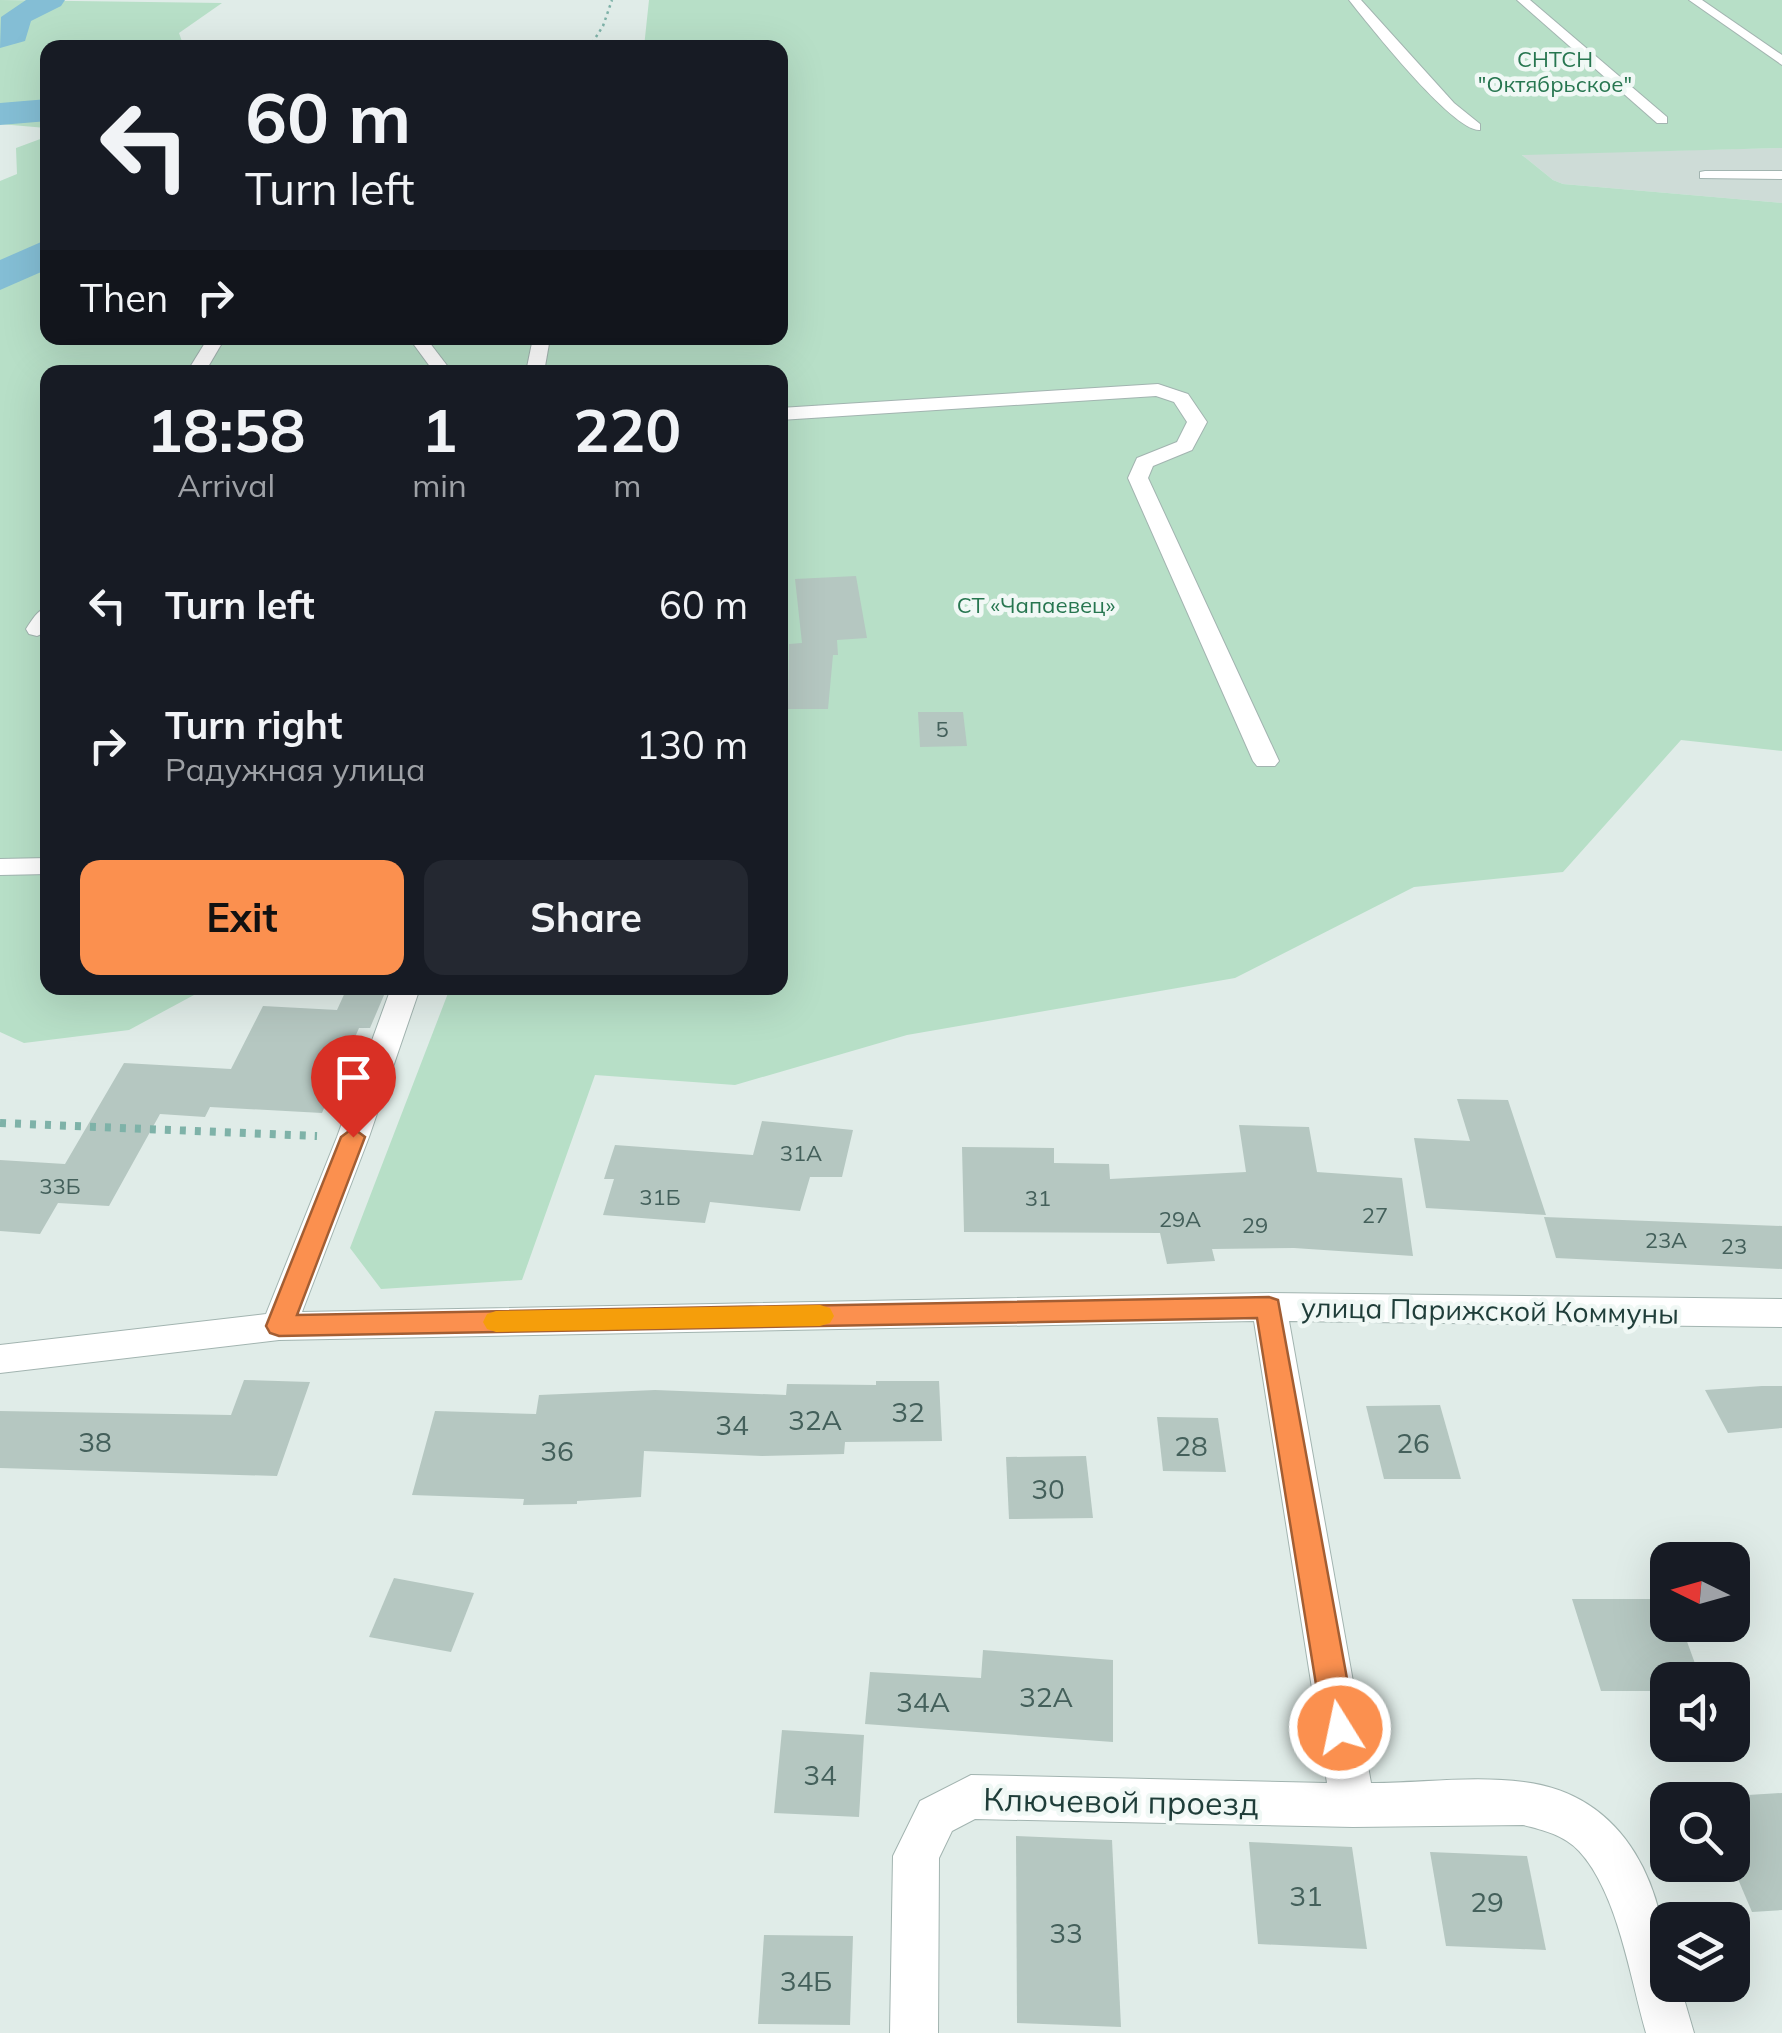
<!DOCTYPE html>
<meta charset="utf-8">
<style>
body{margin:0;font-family:Mulish,sans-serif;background:#242831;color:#f1f3f6;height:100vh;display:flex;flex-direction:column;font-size:38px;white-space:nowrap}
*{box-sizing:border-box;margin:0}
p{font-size:32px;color:#9ea1a6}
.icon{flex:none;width:55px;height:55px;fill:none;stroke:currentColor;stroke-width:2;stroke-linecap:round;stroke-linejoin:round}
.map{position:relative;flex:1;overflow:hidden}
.side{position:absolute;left:40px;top:365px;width:748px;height:630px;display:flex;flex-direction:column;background:#171b24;border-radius:20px;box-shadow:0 10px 40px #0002}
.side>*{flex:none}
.hud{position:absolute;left:40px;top:40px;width:748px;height:305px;border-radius:20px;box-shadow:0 10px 40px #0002;background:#171b24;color:#f1f3f6;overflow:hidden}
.needle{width:65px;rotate:275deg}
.tools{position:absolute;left:1650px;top:1542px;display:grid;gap:20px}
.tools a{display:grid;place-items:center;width:100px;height:100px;border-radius:20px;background:#171b24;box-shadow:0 10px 40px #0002;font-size:50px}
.pin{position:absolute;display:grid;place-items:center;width:85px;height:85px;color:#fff;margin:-102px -42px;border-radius:50% 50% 50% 0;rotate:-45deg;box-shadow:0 0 10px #0007}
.pin .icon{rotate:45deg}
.me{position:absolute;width:110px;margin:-55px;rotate:350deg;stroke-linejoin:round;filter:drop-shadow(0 0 8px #0008)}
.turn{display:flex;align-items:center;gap:35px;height:210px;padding:0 40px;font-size:45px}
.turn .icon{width:130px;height:130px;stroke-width:2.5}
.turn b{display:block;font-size:70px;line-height:85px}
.then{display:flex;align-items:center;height:95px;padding:0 40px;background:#0003;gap:20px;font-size:38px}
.eta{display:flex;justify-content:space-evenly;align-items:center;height:170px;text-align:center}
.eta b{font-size:60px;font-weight:700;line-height:70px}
.action{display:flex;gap:20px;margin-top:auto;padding:20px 40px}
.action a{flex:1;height:115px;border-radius:20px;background:#fb904f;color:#111;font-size:40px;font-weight:700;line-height:115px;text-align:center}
.action a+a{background:#242831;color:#f1f3f6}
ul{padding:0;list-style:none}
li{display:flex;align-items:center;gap:30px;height:140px;padding:0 40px}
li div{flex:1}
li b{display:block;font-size:38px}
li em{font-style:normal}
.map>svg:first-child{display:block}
.built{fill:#cedcd7}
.green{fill:#b7dfc7}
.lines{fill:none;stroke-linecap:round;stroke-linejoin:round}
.river{fill:#84bed5;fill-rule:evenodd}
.building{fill:#b5c7c1}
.minor-casing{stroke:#a2b4b0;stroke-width:2}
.path-far1{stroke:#7eb2a8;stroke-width:2.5;stroke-dasharray:2.5 4;stroke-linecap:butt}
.path{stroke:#7eb2a8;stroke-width:8;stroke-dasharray:6 9;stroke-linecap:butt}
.minor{fill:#fff;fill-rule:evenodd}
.route{fill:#fb904f;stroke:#a35e33;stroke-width:2.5}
.slow{fill:#f59e0b}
.labels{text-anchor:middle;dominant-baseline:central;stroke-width:9;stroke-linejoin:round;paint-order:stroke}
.far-park-label{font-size:22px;fill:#277650;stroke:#f0f8f5}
.number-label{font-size:22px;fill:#44605b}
.street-label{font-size:28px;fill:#1f3d39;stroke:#f0f8f5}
.near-number-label{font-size:28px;fill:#44605b}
.near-street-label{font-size:32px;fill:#1f3d39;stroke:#f0f8f5}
</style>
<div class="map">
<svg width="1782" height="2033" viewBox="0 0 1782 2033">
<rect width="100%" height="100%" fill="#e0ece8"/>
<path class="built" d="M1782 148V203L1563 184 1553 180 1521 154Z"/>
<path class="green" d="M0 0 222 3 179 33 184 47 48 48V338H780V48L644 47 649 0H1782V148L1522 155 1553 180 1563 184 1782 203V751L1681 740 1563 872 1414 887 1235 978 907 1035 735 1085 595 1075 522 1280 381 1289 350 1248 450 988H780V372H48V988H207L129 1030 24 1043 0 1032V181L17 174 16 148 43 138 46 128 0 124Z"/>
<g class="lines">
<g class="river">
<path d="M26 0H65L61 6 31 21 25 41 0 48 1 17Z"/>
<path d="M48 99V121L0 125V103Z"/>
<path d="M48 239V269L0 290V260Z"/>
</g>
</g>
<g class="building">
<path d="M856 576 867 638 837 640 838 655H833L828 709H788L789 644 802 643 795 579Z"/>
<path d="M918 712H963L967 746 920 747Z"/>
<path d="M347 988H387L370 1028H359L322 1113 210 1107 205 1117 160 1114 109 1206 58 1203 40 1234 0 1231V1160L65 1164 124 1063 231 1069 263 1006 337 1010Z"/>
<path d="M1457 1099 1508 1100 1546 1215 1426 1208 1414 1138 1470 1141Z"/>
<path d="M762 1121 853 1130 842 1177H810L800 1211 710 1202 705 1223 603 1215 614 1179H604L615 1145 753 1155Z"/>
<path d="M1239 1125 1309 1127 1317 1172 1402 1178 1413 1256 1294 1248 1212 1249 1215 1261 1167 1264 1160 1233 964 1232 962 1147 1054 1148V1163L1109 1164 1110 1179 1246 1172Z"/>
<path d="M1544 1217 1782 1226V1269L1556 1258Z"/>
<path d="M244 1380 310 1382 277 1476 0 1468V1411L231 1415Z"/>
<path d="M876 1381H939L942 1441 845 1442 844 1454 762 1456 644 1451 641 1497 577 1501V1504L523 1505 524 1499 412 1495 435 1411 536 1414 539 1395 655 1390 786 1395 787 1384 876 1385Z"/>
<path d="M1762 1386H1782V1428L1728 1433 1705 1390Z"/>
<path d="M1440 1405 1461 1479H1384L1366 1406Z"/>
<path d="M1157 1417 1218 1418 1226 1472 1163 1471Z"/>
<path d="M1086 1456 1093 1518 1009 1519 1006 1457Z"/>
<path d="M394 1578 474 1593 451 1652 369 1637Z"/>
<path d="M1572 1599H1668V1625H1681L1701 1680H1668V1691H1601Z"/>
<path d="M983 1650 1113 1660V1742L865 1724 870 1672 981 1678Z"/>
<path d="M782 1730 864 1735 859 1817 774 1813Z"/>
<path d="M1782 1793V1910L1752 1912 1732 1865V1796Z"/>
<path d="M1016 1836 1112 1840 1121 2027 1017 2023Z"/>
<path d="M1249 1842 1352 1847 1367 1949 1258 1944Z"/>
<path d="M1430 1852 1527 1856 1546 1950 1446 1946Z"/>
<path d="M764 1935 853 1936 850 2025 758 2024Z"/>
</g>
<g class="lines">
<g class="minor-casing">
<g id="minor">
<path d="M1349 0H1361L1454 103 1480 124V130C1453 132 1369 25 1349 0Z"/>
<path d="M1517 0H1530L1667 117V123H1657Z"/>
<path d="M1689 0H1702L1782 55V65Z"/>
<path d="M1705 171H1782V179L1700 178V172Z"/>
<path d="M208 338H225L205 372H187Z"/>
<path d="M409 338H426L452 372H434Z"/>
<path d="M533 338H550L544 372H526Z"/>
<path d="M1158 384 1188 394 1207 422 1192 450 1153 466 1148 478 1279 761 1275 766H1257L1253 761 1128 478 1137 458 1177 442 1187 422 1174 402 1156 396 780 420V408Z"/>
<path d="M48 607V631L37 636 29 634 26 629C32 620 37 610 48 607Z"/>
<path d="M48 858V874L0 875V859Z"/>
<path d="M391 988H420L369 1137 302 1312 1269 1293 1782 1299V1327L1289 1321 1371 1783C1421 1783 1475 1775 1524 1782 1628 1795 1668 1891 1668 1985H1680L1694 2033H1646C1630 1978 1618 1893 1579 1851 1564 1835 1543 1830 1523 1825L1353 1827 975 1819 952 1831 939 1858 938 2033H890L893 1856 920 1801 971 1775 1327 1783 1254 1321 279 1340 0 1373V1345L266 1314 337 1137Z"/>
</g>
</g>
<path class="path-far1" d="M589 48 603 26 612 0"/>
<path class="path" d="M0 1123 317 1136"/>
<use href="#minor" class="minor"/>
</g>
<path class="route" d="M353 1128 365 1137 297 1315 1269 1297 1278 1300 1356 1728 1351 1739 1340 1744 1328 1739 1323 1728 1257 1318 279 1336 270 1333 266 1326 341 1137Z"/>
<path class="slow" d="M820 1305 830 1308 834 1316 830 1323 820 1326 496 1332 487 1329 483 1322 487 1314 496 1311Z"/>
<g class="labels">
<g class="far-park-label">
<text x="1555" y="59">СНТСН<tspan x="1555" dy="25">"Октябрьское"</tspan></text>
<text x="1036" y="605">СТ «Чапаевец»</text>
</g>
<g class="number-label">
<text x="942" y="729">5</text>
<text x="801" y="1153">31А</text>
<text x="60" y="1186">33Б</text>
<text x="660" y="1197">31Б</text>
<text x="1038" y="1198">31</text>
<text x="1375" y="1215">27</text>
<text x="1180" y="1219">29А</text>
<text x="1255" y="1225">29</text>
<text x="1666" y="1240">23А</text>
<text x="1734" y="1246">23</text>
</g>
<g class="street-label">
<text transform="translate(1490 1310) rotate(1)">улица Парижской Коммуны</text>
</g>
<g class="near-number-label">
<text x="908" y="1411">32</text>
<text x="815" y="1419">32А</text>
<text x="732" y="1424">34</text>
<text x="95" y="1441">38</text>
<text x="1413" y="1442">26</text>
<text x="1191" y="1445">28</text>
<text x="557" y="1450">36</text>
<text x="1048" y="1488">30</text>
<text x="1046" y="1696">32А</text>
<text x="923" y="1701">34А</text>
<text x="820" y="1774">34</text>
<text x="1306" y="1895">31</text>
<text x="1487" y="1901">29</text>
<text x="1066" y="1932">33</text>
<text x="806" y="1980">34Б</text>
</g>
<g class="near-street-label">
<text transform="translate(1121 1801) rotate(1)">Ключевой проезд</text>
</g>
</g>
</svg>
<div class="tools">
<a><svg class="needle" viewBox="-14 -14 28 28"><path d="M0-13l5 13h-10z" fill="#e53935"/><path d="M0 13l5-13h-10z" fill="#9ea1a6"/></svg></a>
<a><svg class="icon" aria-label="sound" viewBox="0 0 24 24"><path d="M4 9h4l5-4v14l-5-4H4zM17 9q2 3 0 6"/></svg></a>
<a><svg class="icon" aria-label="search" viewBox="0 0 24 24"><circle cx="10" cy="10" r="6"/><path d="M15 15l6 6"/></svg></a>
<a><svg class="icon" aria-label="layers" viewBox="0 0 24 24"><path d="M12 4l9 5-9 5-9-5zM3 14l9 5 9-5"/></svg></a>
</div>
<div class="pin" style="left:353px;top:1137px;background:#d93025"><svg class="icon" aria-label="arrive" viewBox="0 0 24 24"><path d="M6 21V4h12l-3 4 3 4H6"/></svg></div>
<svg class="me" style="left:1340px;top:1728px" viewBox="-20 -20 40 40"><circle r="17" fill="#fb904f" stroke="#fff" stroke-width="3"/><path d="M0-11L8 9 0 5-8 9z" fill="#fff"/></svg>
<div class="hud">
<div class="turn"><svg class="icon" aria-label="left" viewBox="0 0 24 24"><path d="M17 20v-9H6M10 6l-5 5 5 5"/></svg><div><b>60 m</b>Turn left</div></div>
<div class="then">Then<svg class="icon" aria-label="right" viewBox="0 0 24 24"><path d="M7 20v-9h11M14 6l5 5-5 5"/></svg></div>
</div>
<section class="side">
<div class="eta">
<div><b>18:58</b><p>Arrival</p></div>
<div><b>1</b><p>min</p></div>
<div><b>220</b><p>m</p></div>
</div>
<ul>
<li><svg class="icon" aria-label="left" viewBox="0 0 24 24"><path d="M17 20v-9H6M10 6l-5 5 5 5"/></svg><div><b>Turn left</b></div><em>60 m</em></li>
<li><svg class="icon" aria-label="right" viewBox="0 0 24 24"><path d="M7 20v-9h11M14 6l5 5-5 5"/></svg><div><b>Turn right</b><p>Радужная улица</p></div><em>130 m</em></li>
</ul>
<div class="action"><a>Exit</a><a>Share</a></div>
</section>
</div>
